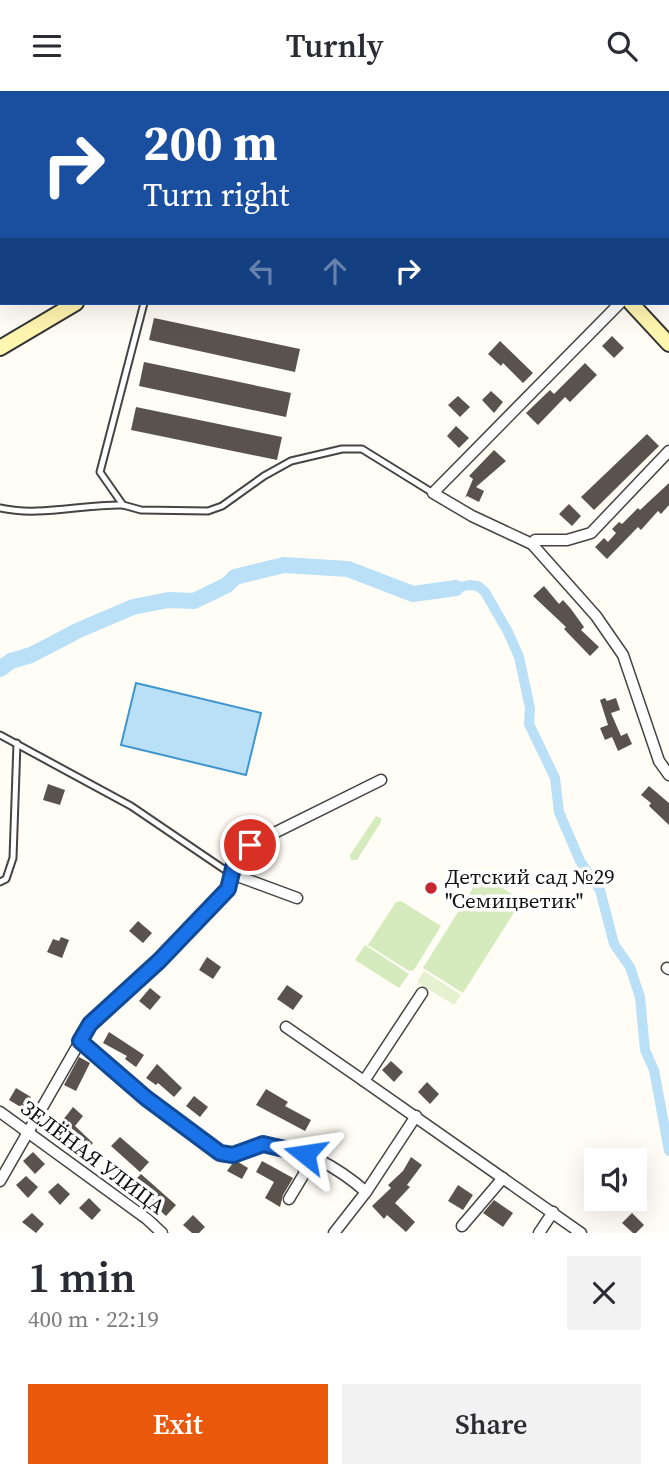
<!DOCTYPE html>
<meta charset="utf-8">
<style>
body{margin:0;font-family:"Source Serif 4",serif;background:#f2f2f3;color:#2b2b33;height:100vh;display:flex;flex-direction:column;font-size:26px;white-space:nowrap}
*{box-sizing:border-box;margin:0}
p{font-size:23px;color:#7c7c81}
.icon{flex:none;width:38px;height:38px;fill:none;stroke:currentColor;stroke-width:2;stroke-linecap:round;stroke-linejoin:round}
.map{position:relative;height:1142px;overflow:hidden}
.details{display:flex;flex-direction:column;background:#fff;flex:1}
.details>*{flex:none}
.guide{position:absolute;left:0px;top:0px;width:670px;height:214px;box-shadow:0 7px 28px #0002;background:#1a4fa0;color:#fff;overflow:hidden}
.controls{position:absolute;left:584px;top:1057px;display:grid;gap:14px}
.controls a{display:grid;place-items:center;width:63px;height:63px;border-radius:0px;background:#fff;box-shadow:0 7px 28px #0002;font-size:35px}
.pin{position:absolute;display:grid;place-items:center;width:60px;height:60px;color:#fff;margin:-30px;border:4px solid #fff;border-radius:50%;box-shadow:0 2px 7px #0007}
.me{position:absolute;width:77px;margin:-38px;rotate:285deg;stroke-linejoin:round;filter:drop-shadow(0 0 5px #0008)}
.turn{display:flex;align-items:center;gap:24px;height:147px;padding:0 28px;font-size:32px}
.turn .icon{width:91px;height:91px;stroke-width:2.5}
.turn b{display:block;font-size:49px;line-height:60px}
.lanes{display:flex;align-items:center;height:66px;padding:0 28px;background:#0003;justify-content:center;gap:35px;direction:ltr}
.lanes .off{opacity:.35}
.round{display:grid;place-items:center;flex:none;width:74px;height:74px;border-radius:0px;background:#f2f2f3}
.summary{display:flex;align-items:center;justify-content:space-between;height:119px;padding:0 28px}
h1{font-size:42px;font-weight:600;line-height:52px}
.action{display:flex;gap:14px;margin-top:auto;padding:14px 28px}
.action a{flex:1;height:80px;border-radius:0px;background:#ea580c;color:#fff;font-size:28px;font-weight:600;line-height:80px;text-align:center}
.action a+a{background:#f2f2f3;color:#2b2b33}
header{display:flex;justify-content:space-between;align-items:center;height:91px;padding:0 28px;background:#fff;font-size:32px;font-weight:600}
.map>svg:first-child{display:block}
.green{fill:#d5ebbd}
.pitch{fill:#e6f2cf}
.water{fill:#b9e0f7;stroke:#3f96cf;stroke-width:2}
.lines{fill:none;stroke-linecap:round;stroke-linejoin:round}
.canal{stroke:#b9e0f7;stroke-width:10}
.river{stroke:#b9e0f7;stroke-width:16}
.building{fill:#5a524d}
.lane-casing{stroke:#444;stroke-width:9}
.street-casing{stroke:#444;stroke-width:13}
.secondary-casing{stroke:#333;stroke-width:18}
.path{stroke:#333;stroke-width:2;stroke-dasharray:7 3.5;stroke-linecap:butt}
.lane{stroke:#fff;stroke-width:5}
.street{stroke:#fff;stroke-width:10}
.secondary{stroke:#fff6b0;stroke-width:14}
.route-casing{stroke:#114b97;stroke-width:18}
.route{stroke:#1a73e8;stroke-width:12}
.poi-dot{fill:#c4262e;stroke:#fff;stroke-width:2.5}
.labels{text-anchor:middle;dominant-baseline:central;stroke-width:7;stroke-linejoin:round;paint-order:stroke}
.poi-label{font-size:21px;fill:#111;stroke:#fff;text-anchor:start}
.street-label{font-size:21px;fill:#111;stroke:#fff}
</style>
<header><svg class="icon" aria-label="menu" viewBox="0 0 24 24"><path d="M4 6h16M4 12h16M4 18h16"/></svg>Turnly<svg class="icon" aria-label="search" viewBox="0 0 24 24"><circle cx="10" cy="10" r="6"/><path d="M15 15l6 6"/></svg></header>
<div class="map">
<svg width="669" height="1142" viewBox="0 0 669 1142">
<rect width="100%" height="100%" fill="#fffdf5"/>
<g class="green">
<path d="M376 725 381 727V731L357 769H351L350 764Z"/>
<path d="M481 784 522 809 463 902 423 877Z"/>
<path d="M401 810 441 835 414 879 409 880 368 854 396 811Z"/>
<path d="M365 854 409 883 399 897 355 869Z"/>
</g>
<path class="pitch" d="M424 880 461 904 454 914 417 891Z"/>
<path class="water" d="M136 592 261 622 246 684 121 654Z"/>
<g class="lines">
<path class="canal" d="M456 497 469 494 478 495 485 501 508 541 519 566 530 617 529 633 555 687 559 721 580 770 600 799 614 853 630 876 640 906 645 959 654 979 669 1060"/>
<path class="river" d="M0 578 11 570 31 564 79 539 133 516 168 509 194 510 227 494 235 486 284 474 348 478 413 503 456 497"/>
</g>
<g class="building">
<path d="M154 227 300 258 295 281 149 249Z"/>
<path d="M612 245 624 257 614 267 602 255Z"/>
<path d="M500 250 533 282 523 292 503 272 501 275 488 263Z"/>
<path d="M144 271 291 302 286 326 139 295Z"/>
<path d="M585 272 597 284 570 311 565 306 538 334 526 322 550 299 554 303Z"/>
<path d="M491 300 503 311 494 322 482 309Z"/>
<path d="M458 305 470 316 460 326 448 314Z"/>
<path d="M136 316 282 346 277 369 131 339Z"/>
<path d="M456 335 469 347 459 357 447 345Z"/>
<path d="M647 343 659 355 594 419 581 406Z"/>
<path d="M494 359 506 370 476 396 484 400 479 411 467 405 465 407 473 388 469 385Z"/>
<path d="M669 392V414L661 423 658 420 641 439 638 436 607 468 595 456 604 447 608 451 616 442 612 438 619 431 622 433 638 417 640 419Z"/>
<path d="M569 413 581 425 572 435 559 423Z"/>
<path d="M544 495 559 513 563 509 571 518 584 536 581 539 599 556 590 565 564 538 566 536 533 505Z"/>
<path d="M605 607 607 610 616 607 620 619 611 622 621 645 627 642 632 653 618 660 612 646 605 649 600 637 608 634 600 609Z"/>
<path d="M48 693 65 699 60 714 43 709Z"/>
<path d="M649 695 669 712V734L649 715 651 712 641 704Z"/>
<path d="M138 830 152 842 143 852 129 840Z"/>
<path d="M61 846 69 849 62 867 47 861 53 848 59 850Z"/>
<path d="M207 866 221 876 213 888 199 879Z"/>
<path d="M287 894 303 905 293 919 277 908Z"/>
<path d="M150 897 161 906 150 919 139 910Z"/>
<path d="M109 941 144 964 136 976 125 968 127 965 103 952Z"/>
<path d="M79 966 90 972 76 1000 64 994Z"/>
<path d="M391 970 403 981 394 991 382 979Z"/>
<path d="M157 973 182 997 174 1006 158 992 156 994 146 987Z"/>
<path d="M427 991 439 1003 430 1013 418 1001Z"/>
<path d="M16 997 31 1006 24 1018 9 1009Z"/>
<path d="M266 998 288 1011 285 1015 311 1029 305 1040 256 1014Z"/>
<path d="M194 1005 208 1016 200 1026 186 1015Z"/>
<path d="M73 1016 83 1025 75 1035 93 1052 83 1062 56 1038Z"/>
<path d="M120 1046 149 1071 140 1081 111 1055Z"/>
<path d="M33 1061 45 1073 35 1083 23 1070Z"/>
<path d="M411 1066 422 1074 407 1094 410 1096 395 1112 415 1131 406 1141 387 1124 384 1128 372 1115 391 1097 388 1094 403 1080Z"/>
<path d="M235 1069 248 1077 242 1088 227 1080Z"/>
<path d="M262 1070 293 1087 283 1104 280 1116 265 1107 274 1091 256 1081Z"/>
<path d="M141 1083 176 1114 166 1125 131 1093Z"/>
<path d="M26 1085 38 1096 28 1107 16 1094Z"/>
<path d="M58 1092 70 1103 60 1114 48 1101Z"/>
<path d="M458 1094 473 1104 463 1119 448 1110Z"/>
<path d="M89 1107 101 1119 92 1129 79 1117Z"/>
<path d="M494 1109 513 1122 503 1136 483 1122Z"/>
<path d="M32 1122 44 1133 36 1142 22 1131Z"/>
<path d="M632 1122 644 1134 636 1142H633L622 1132Z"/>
<path d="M193 1124 205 1136 199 1142H192L183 1134Z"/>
</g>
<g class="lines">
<g class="lane-casing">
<g id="lane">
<path d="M144 212 100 381 123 414 141 419 208 420 222 415 264 385 291 370 342 358H362L433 402"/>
<path d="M0 417C39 426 83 413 123 414"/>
<path d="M0 644 131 715 231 783"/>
<path d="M0 791 6 788 13 767 17 652"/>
</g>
</g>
<g class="street-casing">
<g id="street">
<path d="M620 212 433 402 472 425 532 453 596 525 623 564 659 670 669 684"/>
<path d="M532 453 535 449H567L591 442 669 360"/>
<path d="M232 783 297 807"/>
<path d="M667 877 669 878"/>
<path d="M422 902 364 990 581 1142"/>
<path d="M286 936 364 990"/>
<path d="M80 950 146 1007 221 1062C238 1065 246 1056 263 1054 294 1049 344 1081 366 1101"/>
<path d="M0 1021 147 1128 162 1142"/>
<path d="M0 1090 90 933 159 870 228 798 234 773 250 754 381 689"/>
<path d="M289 1108 304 1083 305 1063"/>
<path d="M462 1135 503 1087"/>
<path d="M334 1142 366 1101 416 1025"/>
<path d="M539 1142 553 1121"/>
</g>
</g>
<g class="secondary-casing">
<g id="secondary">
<path d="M631 212 669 253"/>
<path d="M0 257 76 212"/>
</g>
</g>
<path class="path" d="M300 0 301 2"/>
<use href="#lane" class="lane"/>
<use href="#street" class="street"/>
<use href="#secondary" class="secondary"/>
</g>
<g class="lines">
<g class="route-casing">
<path id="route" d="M250 754 234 773 228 798 159 870 90 933 80 950 146 1007 220 1062 233 1064 263 1053 305 1063"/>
</g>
<use href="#route" class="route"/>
</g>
<circle class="poi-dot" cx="431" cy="797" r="7"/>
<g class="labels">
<g class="poi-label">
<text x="445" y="785">Детский сад №29<tspan x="445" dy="24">"Семицветик"</tspan></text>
</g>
<g class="street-label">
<text transform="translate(93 1066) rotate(37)">ЗЕЛЁНАЯ УЛИЦА</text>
</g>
</g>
</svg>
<div class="controls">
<a><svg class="icon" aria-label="sound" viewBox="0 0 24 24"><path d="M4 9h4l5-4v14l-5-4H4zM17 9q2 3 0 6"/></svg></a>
</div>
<div class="pin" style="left:250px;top:754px;background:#d93025"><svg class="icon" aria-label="arrive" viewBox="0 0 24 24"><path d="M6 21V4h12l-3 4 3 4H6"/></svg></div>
<svg class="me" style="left:305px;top:1063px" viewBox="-20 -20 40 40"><path d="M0-17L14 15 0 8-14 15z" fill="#1a73e8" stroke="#fff" stroke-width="4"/></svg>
<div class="guide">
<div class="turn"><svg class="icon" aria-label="right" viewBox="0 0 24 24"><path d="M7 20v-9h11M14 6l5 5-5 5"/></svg><div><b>200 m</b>Turn right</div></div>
<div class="lanes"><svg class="icon off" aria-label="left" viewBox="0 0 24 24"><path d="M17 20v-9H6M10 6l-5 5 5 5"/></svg><svg class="icon off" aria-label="ahead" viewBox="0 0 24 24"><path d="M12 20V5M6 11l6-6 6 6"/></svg><svg class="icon" aria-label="right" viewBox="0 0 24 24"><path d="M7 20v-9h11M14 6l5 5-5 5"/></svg></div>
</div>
</div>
<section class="details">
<div class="summary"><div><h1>1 min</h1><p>400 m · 22:19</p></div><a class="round"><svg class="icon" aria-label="close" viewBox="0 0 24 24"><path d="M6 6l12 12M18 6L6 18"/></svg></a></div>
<div class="action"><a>Exit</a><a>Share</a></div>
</section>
